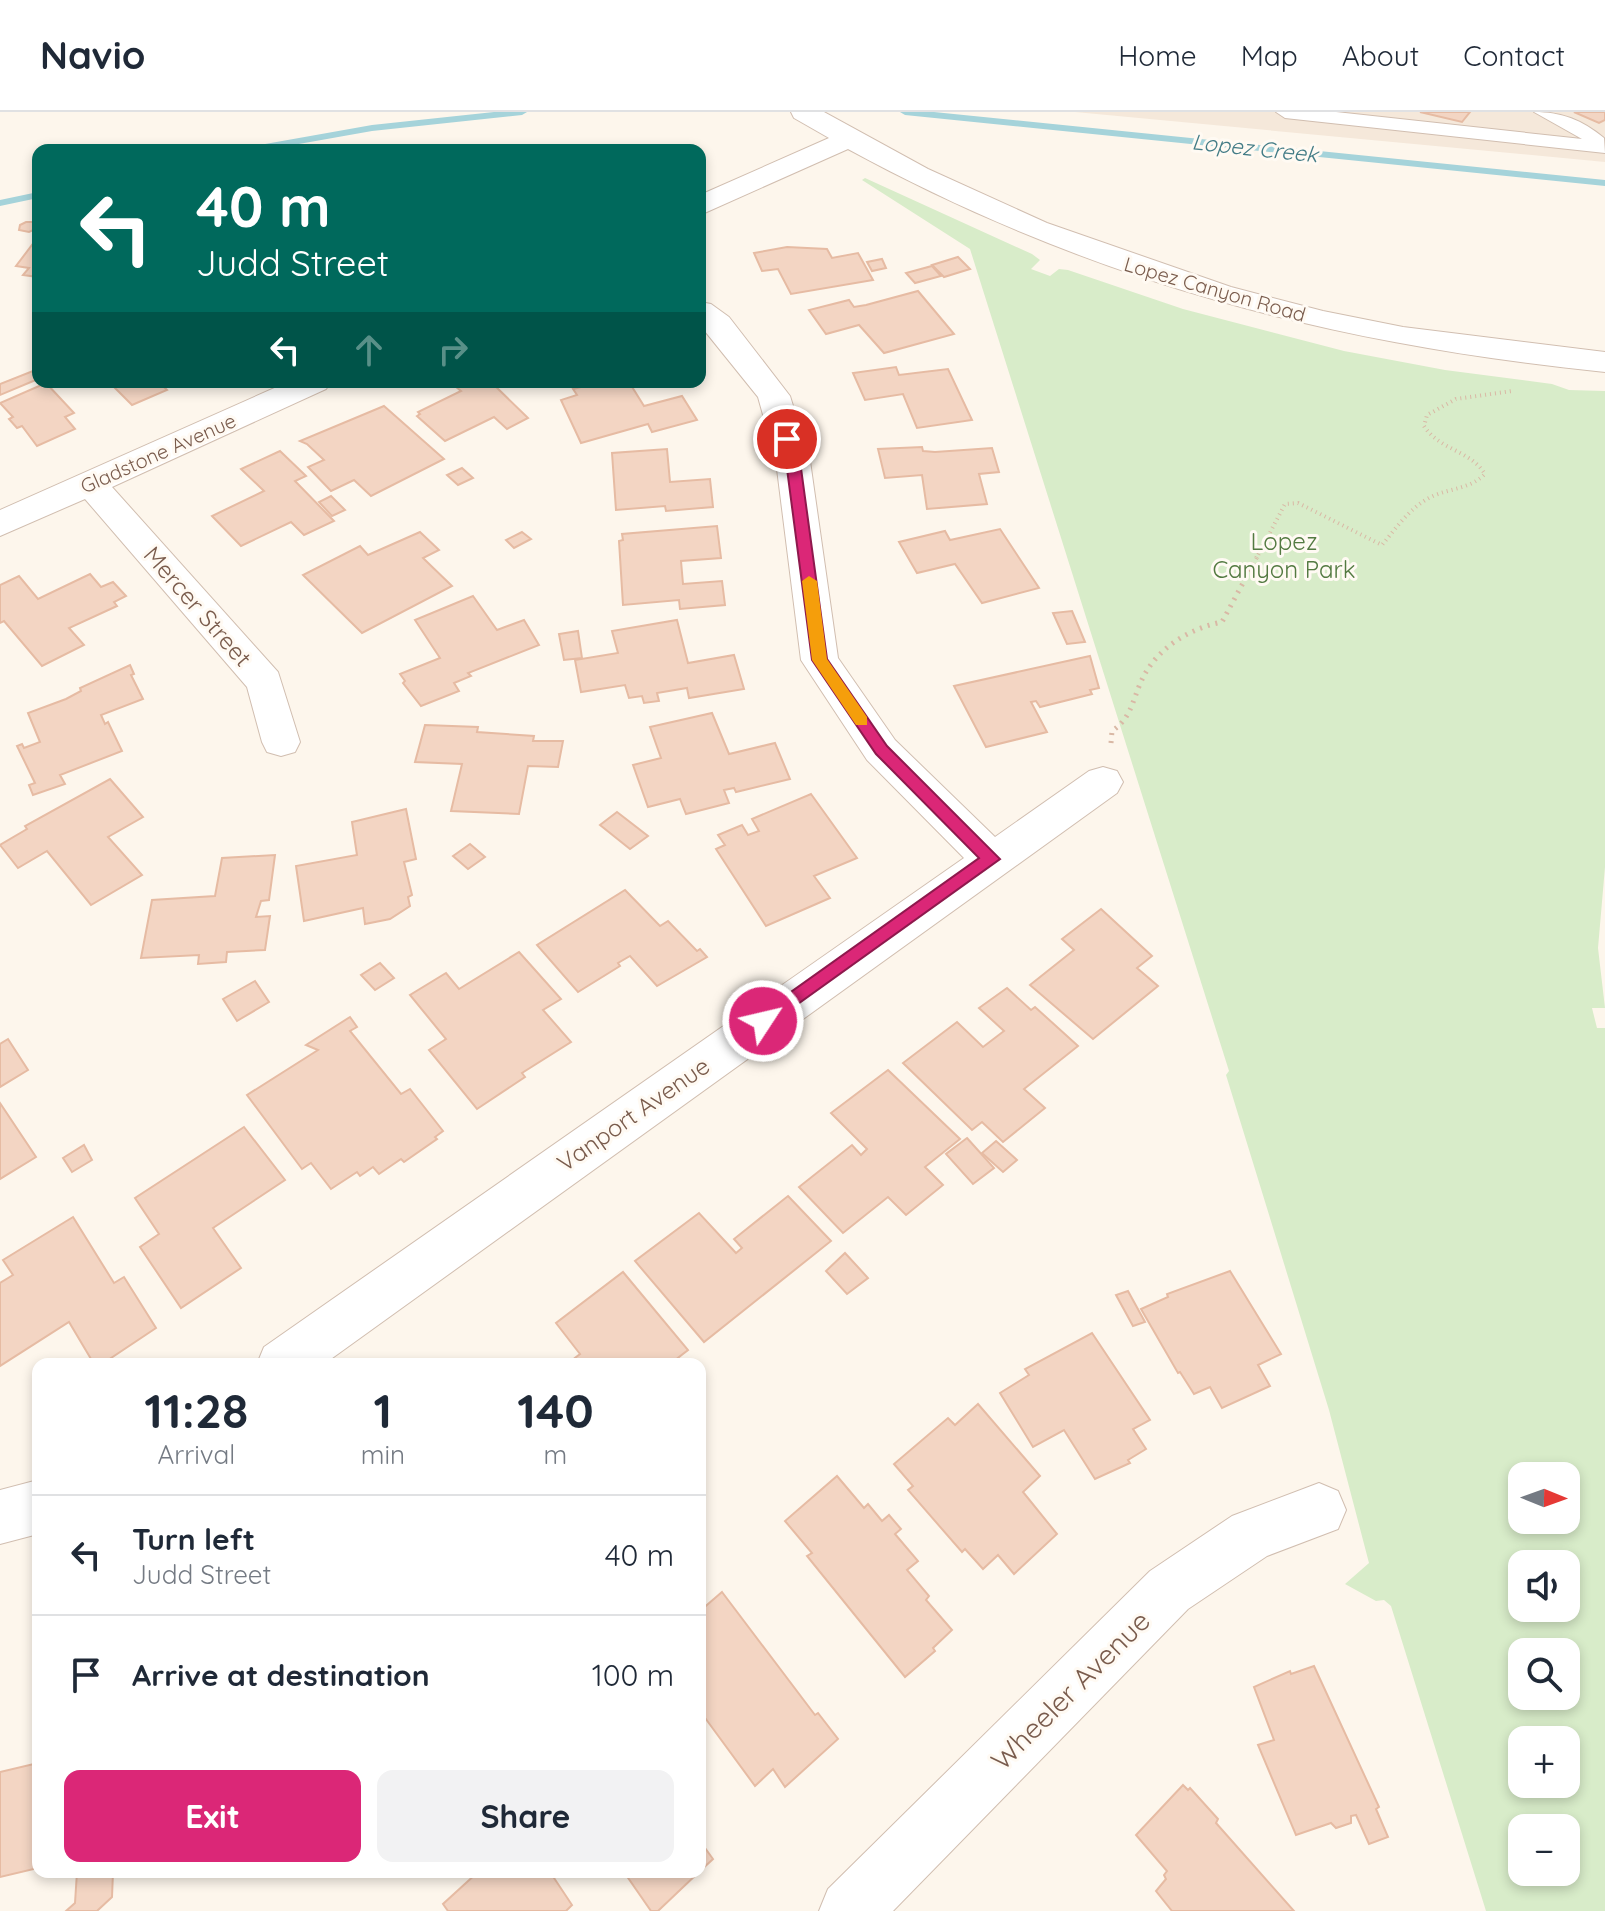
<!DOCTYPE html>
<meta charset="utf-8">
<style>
body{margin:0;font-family:Quicksand,sans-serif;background:#f2f2f3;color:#1f2937;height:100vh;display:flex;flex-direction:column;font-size:30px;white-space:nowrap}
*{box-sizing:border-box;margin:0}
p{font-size:26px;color:#747a83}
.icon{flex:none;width:44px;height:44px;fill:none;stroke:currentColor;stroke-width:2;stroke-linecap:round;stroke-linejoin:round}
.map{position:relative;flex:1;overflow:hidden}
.drawer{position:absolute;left:32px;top:1246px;width:674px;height:520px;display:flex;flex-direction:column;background:#fff;border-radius:16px;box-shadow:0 4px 12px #0003}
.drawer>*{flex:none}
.banner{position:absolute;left:32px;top:32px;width:674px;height:244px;border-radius:16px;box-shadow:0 4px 12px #0003;background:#00695c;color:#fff;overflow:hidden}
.needle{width:52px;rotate:91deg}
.controls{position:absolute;left:1508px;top:1350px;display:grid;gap:16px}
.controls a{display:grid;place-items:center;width:72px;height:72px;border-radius:16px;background:#fff;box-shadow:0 4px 12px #0003;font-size:40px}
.pin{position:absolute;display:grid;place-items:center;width:68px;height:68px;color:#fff;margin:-34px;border:4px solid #fff;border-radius:50%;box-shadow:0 2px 8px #0007}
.me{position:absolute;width:88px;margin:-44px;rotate:55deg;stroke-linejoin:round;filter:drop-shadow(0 0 6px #0008)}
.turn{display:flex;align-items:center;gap:28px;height:168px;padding:0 32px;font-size:36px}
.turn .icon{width:104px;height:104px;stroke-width:2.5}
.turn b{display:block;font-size:56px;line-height:68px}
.lanes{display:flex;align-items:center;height:76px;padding:0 32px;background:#0003;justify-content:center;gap:40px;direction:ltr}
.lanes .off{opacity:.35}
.eta{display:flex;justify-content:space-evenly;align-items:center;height:136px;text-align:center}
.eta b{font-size:48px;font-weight:700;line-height:56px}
.button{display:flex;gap:16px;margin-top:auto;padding:16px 32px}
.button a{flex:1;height:92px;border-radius:16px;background:#db2777;color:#fff;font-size:32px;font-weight:700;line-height:92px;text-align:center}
.button a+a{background:#f2f2f3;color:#1f2937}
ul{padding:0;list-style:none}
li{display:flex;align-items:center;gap:24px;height:120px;padding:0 32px;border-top:2px solid #e0e1e3}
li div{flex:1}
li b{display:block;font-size:30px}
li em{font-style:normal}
header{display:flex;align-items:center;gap:48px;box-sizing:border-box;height:112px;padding:0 40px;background:#fff;border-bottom:2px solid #e0e1e3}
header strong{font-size:38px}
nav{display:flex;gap:44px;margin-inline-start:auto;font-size:28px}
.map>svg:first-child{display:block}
.residential{fill:#f5e8da}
.green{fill:#d8ecc9;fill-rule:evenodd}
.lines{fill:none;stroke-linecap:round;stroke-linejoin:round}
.stream{fill:#a5d3da;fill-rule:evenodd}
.building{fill:#f3d5c3;stroke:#e6bba3;stroke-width:2}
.lane-casing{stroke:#d1beb0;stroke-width:2}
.street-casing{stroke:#d1beb0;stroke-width:2}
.path-far1{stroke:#d9b8a5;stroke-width:4;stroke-dasharray:1 4;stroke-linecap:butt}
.path{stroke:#d9b8a5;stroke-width:5;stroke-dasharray:2 6;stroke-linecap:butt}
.lane{fill:#fff;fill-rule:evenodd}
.street{fill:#fff;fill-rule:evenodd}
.route{fill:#db2777;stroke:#8e194d;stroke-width:2}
.slow{fill:#f59e0b}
.labels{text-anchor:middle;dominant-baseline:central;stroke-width:6;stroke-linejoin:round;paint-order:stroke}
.far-street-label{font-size:20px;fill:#7a5c4d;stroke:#fffaf3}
.far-water-label{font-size:22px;font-style:italic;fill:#437c86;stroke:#fffaf3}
.park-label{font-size:24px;fill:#537a41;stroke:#fffaf3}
.street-label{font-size:24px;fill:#7a5c4d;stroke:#fffaf3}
.near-street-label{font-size:28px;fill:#7a5c4d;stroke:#fffaf3}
</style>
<header>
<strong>Navio</strong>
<nav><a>Home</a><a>Map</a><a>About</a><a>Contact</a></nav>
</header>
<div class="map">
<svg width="1605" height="1799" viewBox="0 0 1605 1799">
<rect width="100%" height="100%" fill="#fdf6ec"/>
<path class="residential" d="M1075 0H1605V50Z"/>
<path class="green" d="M865 66 1032 142 1040 148 1031 157 1050 164 1059 157 1068 158 1183 197 1344 239 1445 258 1552 272 1569 278 1605 279V755L1598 836 1605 896H1592L1597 916H1605V1799H1486L1391 1494 1384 1488 1376 1489 1345 1472 1369 1451 1329 1298 1226 963 1229 959 970 137 862 68ZM1522 1364H1566V1408H1522ZM1522 1452H1566V1496H1522ZM1522 1540H1566V1584H1522ZM1522 1628H1566V1672H1522ZM1522 1716H1566V1760H1522Z"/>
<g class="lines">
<g class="stream">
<path d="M494 0H527L522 3 372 19 265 38H243L248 35 372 13Z"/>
<path d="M900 0H934L1605 68V74L905 3Z"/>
<path d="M38 80V86L0 94V88Z"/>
</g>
</g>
<g class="building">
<path d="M1420 0H1470L1462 10Z"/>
<path d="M1574 0H1605V8L1599 11Z"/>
<path d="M26 110H37L38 116 29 120 19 118 20 113Z"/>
<path d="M38 125V165L23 163 29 156 16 154Z"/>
<path d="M787 135 827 137 832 146 858 141 873 168 791 182 778 157 762 159 754 141Z"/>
<path d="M958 145 970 157 944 165 932 153Z"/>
<path d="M882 147 886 156 872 159 867 150Z"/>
<path d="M932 154 941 164 915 171 906 161Z"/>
<path d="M918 179 954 222 884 241 859 213 826 222 809 198 849 188 854 195 866 193Z"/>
<path d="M896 255 899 263 948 257 972 308 917 316 903 282 865 288 853 261Z"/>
<path d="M38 257V267L0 283V272Z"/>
<path d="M109 270H169L162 273 167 278 132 293Z"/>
<path d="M450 270H491L528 306 507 317 494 305 445 329 417 304 420 302 418 300 461 279Z"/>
<path d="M601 270H629L644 294 682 284 697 308 652 320 648 312 581 331 561 288 577 283 573 277Z"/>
<path d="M46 271 74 301 65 305 75 317 37 334 22 314 17 316 9 307 13 305 0 291Z"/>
<path d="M384 294 444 347 371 384 354 368 331 379 308 355 324 348 307 332 300 329Z"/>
<path d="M922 335 923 339 935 340 992 336 999 360 979 362 987 392 927 397 922 363 885 366 878 337Z"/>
<path d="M667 337 670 370 710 367 713 395 666 399 665 394 616 398 612 341Z"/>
<path d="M280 339 306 364 295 369 334 409 304 423 291 410 241 434 212 404 264 379 241 357Z"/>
<path d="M462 356 473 366 458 373 447 363Z"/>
<path d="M331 384 345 398 332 404 319 390Z"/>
<path d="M717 414 721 446 681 449 683 472 722 469 725 493 680 497 679 488 623 493 619 429 623 428 622 422Z"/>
<path d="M1000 417 1039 476 982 491 955 452 917 461 899 430 945 419 950 428Z"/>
<path d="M420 420 439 438 423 446 452 474 362 521 303 463 360 434 368 443Z"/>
<path d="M522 420 531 427 514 436 506 428Z"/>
<path d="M90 462 101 475 113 470 126 484 114 490 117 494 69 516 84 533 42 554 4 509 0 511V473L19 464 38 487Z"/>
<path d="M473 484 497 518 524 508 539 533 468 561 471 564 454 571 459 579 421 594 403 571 405 569 400 562 440 546 415 508Z"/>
<path d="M1072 499 1085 530 1067 532 1053 501Z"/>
<path d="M677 508 688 551 734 543 744 577 689 586 687 576 657 581 659 589 644 591 642 584 629 586 625 573 581 580 575 548 618 541 612 519Z"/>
<path d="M578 519 582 546 564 548 559 522Z"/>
<path d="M1090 544 1099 576 1090 578 1092 582 1040 595 1036 589 1031 590 1047 620 986 635 954 574Z"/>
<path d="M130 553 134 562 131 563 143 587 101 603 105 612 108 610 122 639 60 663 65 672 33 683 29 673 35 671 17 634 22 632 24 636 40 630 28 601 66 587 81 579 80 576Z"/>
<path d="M712 601 729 642 775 631 790 667 736 680 734 676 724 678 729 691 686 702 680 687 648 695 633 653 661 646 650 615Z"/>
<path d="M425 613 478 615 477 620 534 624 533 629H563L558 655 528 654 519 702 451 699 462 652 415 650Z"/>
<path d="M110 667 143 705 108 725 142 763 91 793 47 739 18 756 0 733 27 717 25 714Z"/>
<path d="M811 682 857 746 814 764 830 786 766 814 716 737 725 733 718 723 742 713 748 723 759 719 752 707Z"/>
<path d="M406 697 416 747 404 750 412 783 408 785 410 794 390 807 365 812 363 796 304 809 296 754 357 743 352 710Z"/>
<path d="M617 700 648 724 630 737 600 713Z"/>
<path d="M470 732 485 745 468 757 453 744Z"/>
<path d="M275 743 269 788 261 789 256 805 270 804 265 838 227 840 226 850 198 852 199 843 141 846 152 788 215 784 222 746Z"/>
<path d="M625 778 660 814 668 809 697 839 700 837 707 845 657 874 630 844 618 851 620 854 578 880 537 833Z"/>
<path d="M1101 797 1152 844 1137 856 1158 874 1093 927 1030 873 1074 838 1062 827Z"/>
<path d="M519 840 561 887 543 898 571 930 522 961 525 965 477 997 429 938 446 927 410 883 446 861 459 877Z"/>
<path d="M380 851 394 866 375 878 361 863Z"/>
<path d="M255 869 269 890 237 909 223 887Z"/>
<path d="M1007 876 1031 898 1035 895 1078 934 1024 977 1045 996 1003 1030 982 1010 972 1018 903 951 957 910 983 935 1004 919 979 896Z"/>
<path d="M350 905 357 915 350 919 401 982 410 977 443 1019 435 1025 437 1027 404 1050 401 1047 379 1062 373 1055 360 1064 357 1060 331 1077 311 1051 302 1057 247 983 318 938 306 933Z"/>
<path d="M8 927 28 958 0 975V932Z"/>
<path d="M888 958 960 1027 925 1055 943 1073 906 1103 888 1085 843 1121 799 1075 852 1033 861 1043 867 1037 831 1001Z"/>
<path d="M0 991 36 1045 0 1067Z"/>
<path d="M244 1015 285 1068 213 1116 241 1156 181 1196 140 1135 159 1122 135 1086Z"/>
<path d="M967 1026 994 1056 973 1072 946 1042Z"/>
<path d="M996 1029 1017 1048 1003 1060 982 1041Z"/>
<path d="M84 1033 92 1048 72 1060 63 1046Z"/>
<path d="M788 1084 831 1129 704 1230 635 1149 699 1101 736 1141 742 1136 734 1127Z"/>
<path d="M73 1105 114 1171 124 1165 156 1216 102 1252H94L69 1210 0 1254V1171L13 1163 3 1148Z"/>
<path d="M845 1141 868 1166 847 1182 826 1159Z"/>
<path d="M1230 1159 1281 1242 1258 1253 1270 1274 1222 1296 1210 1275 1194 1282 1180 1260 1178 1261 1141 1197 1168 1185 1167 1182Z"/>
<path d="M623 1160 688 1238 670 1252H567L580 1242 556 1211Z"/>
<path d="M1128 1179 1145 1210 1133 1214 1116 1183Z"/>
<path d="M1092 1221 1150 1308 1133 1317 1146 1337 1128 1348 1130 1351 1095 1367 1064 1318 1033 1335 1000 1281 1029 1263 1025 1257Z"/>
<path d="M978 1292 1040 1364 1023 1380 1057 1422 1014 1462 998 1443 983 1457 965 1437 962 1440 908 1378 913 1374 894 1352 948 1306 955 1313Z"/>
<path d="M837 1364 864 1396 868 1392 882 1409 889 1403 901 1417 895 1422 918 1449 907 1458 929 1484 926 1488 952 1518 933 1536 935 1539 905 1565 807 1444 812 1441 785 1409Z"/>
<path d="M722 1480 815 1603 818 1601 838 1627 785 1675 773 1657 755 1674 700 1599V1499Z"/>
<path d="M1314 1554 1379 1695 1376 1697 1388 1725 1369 1732 1356 1703 1351 1704V1711L1336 1716 1331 1711 1296 1723 1258 1633 1274 1628 1254 1575 1290 1559 1291 1562Z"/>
<path d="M38 1651V1756L0 1765V1660Z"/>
<path d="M1183 1673 1188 1678 1190 1676 1218 1707 1216 1711 1294 1799H1172L1156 1779 1166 1767 1164 1763 1167 1759 1136 1723Z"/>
<path d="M700 1729 713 1747 700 1759Z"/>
<path d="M77 1760H113L112 1785 97 1799H66L75 1791Z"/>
<path d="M478 1760H550L572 1793 566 1799H448L443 1792Z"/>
<path d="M624 1760H699L658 1799H651Z"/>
</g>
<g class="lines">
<g class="lane-casing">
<path id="lane" d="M1276 0H1336L1582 27 1534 0C1562 0 1582 8 1604 26L1605 41 1285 6Z"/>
</g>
<g class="street-casing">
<g id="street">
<path d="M791 0H824L928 57 1047 111 1231 175 1323 199 1403 215 1605 240V260C1330 232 1092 170 848 37L700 103V83L829 26 794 6Z"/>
<path d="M700 190 711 192 729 205 790 284 810 349 838 546 895 628 995 725 1089 659 1103 655 1117 659 1123 670 1117 681 324 1252H257L264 1235 964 746 867 648 801 548 776 349 758 285 700 213Z"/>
<path d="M288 270H331L326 277 112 375 278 560 300 630 295 640 281 644 267 640 262 630 247 575 85 387 0 424V398Z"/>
<path d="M38 1368V1422L0 1432V1378Z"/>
<path d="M1319 1371 1338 1379 1346 1398 1338 1417 1267 1444 1188 1497 893 1799H819L828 1777 1150 1459 1232 1404Z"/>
</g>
</g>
<path class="path-far1" d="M1256 447 1285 392 1298 391 1382 433C1397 415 1411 394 1433 384 1451 376 1470 377 1485 362 1470 338 1439 338 1424 314L1427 303 1456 287 1512 279"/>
<path class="path" d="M1111 631 1112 619C1130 607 1132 591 1140 572 1154 538 1187 517 1222 510L1257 445"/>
<use href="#lane" class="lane"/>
<use href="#street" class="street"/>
</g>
<path class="route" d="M787 323 794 327 800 349 827 547 887 634 1000 747 763 917 757 915 754 909 757 904 979 746 876 642 812 548 786 349 780 327Z"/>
<path class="slow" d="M809 464 817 469 827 547 867 605V613H856L812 548 802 469Z"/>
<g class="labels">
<g class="far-street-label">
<text transform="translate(1215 177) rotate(16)">Lopez Canyon Road</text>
<text transform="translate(158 341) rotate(-24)">Gladstone Avenue</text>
</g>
<g class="far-water-label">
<text transform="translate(1255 36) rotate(6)">Lopez Creek</text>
</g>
<g class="park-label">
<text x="1284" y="429">Lopez<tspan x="1284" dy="28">Canyon Park</tspan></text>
</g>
<g class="street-label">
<text transform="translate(198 494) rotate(49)">Mercer Street</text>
<text transform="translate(633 1002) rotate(-35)">Vanport Avenue</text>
</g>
<g class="near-street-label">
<text transform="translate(1070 1578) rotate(-45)">Wheeler Avenue</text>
</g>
</g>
</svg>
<div class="controls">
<a><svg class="needle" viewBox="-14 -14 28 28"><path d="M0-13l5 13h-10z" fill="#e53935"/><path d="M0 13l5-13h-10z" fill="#747a83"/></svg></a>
<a><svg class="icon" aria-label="sound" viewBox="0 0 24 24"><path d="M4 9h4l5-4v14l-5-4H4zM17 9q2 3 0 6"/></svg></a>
<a><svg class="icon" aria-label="search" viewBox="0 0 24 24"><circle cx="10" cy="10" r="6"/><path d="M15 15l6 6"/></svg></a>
<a>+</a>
<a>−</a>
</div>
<div class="pin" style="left:787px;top:327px;background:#d93025"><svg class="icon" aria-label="arrive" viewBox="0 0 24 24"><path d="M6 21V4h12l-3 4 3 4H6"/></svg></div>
<svg class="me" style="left:763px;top:909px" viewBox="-20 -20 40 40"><circle r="17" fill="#db2777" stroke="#fff" stroke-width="3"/><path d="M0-11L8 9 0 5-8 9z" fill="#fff"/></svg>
<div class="banner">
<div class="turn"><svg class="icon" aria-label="left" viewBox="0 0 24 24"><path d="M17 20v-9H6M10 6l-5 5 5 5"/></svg><div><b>40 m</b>Judd Street</div></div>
<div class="lanes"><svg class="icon" aria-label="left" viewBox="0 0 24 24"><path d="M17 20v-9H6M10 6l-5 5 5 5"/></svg><svg class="icon off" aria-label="ahead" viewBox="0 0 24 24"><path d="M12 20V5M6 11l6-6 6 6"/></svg><svg class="icon off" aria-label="right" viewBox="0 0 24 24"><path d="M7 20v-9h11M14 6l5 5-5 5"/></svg></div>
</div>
<section class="drawer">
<div class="eta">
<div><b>11:28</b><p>Arrival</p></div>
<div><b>1</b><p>min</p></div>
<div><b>140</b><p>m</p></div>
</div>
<ul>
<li><svg class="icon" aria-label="left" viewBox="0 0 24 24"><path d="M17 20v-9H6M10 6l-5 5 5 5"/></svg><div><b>Turn left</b><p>Judd Street</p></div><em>40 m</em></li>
<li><svg class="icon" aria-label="arrive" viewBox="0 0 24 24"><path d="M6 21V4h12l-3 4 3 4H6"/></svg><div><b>Arrive at destination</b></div><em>100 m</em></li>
</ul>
<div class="button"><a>Exit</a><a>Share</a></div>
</section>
</div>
